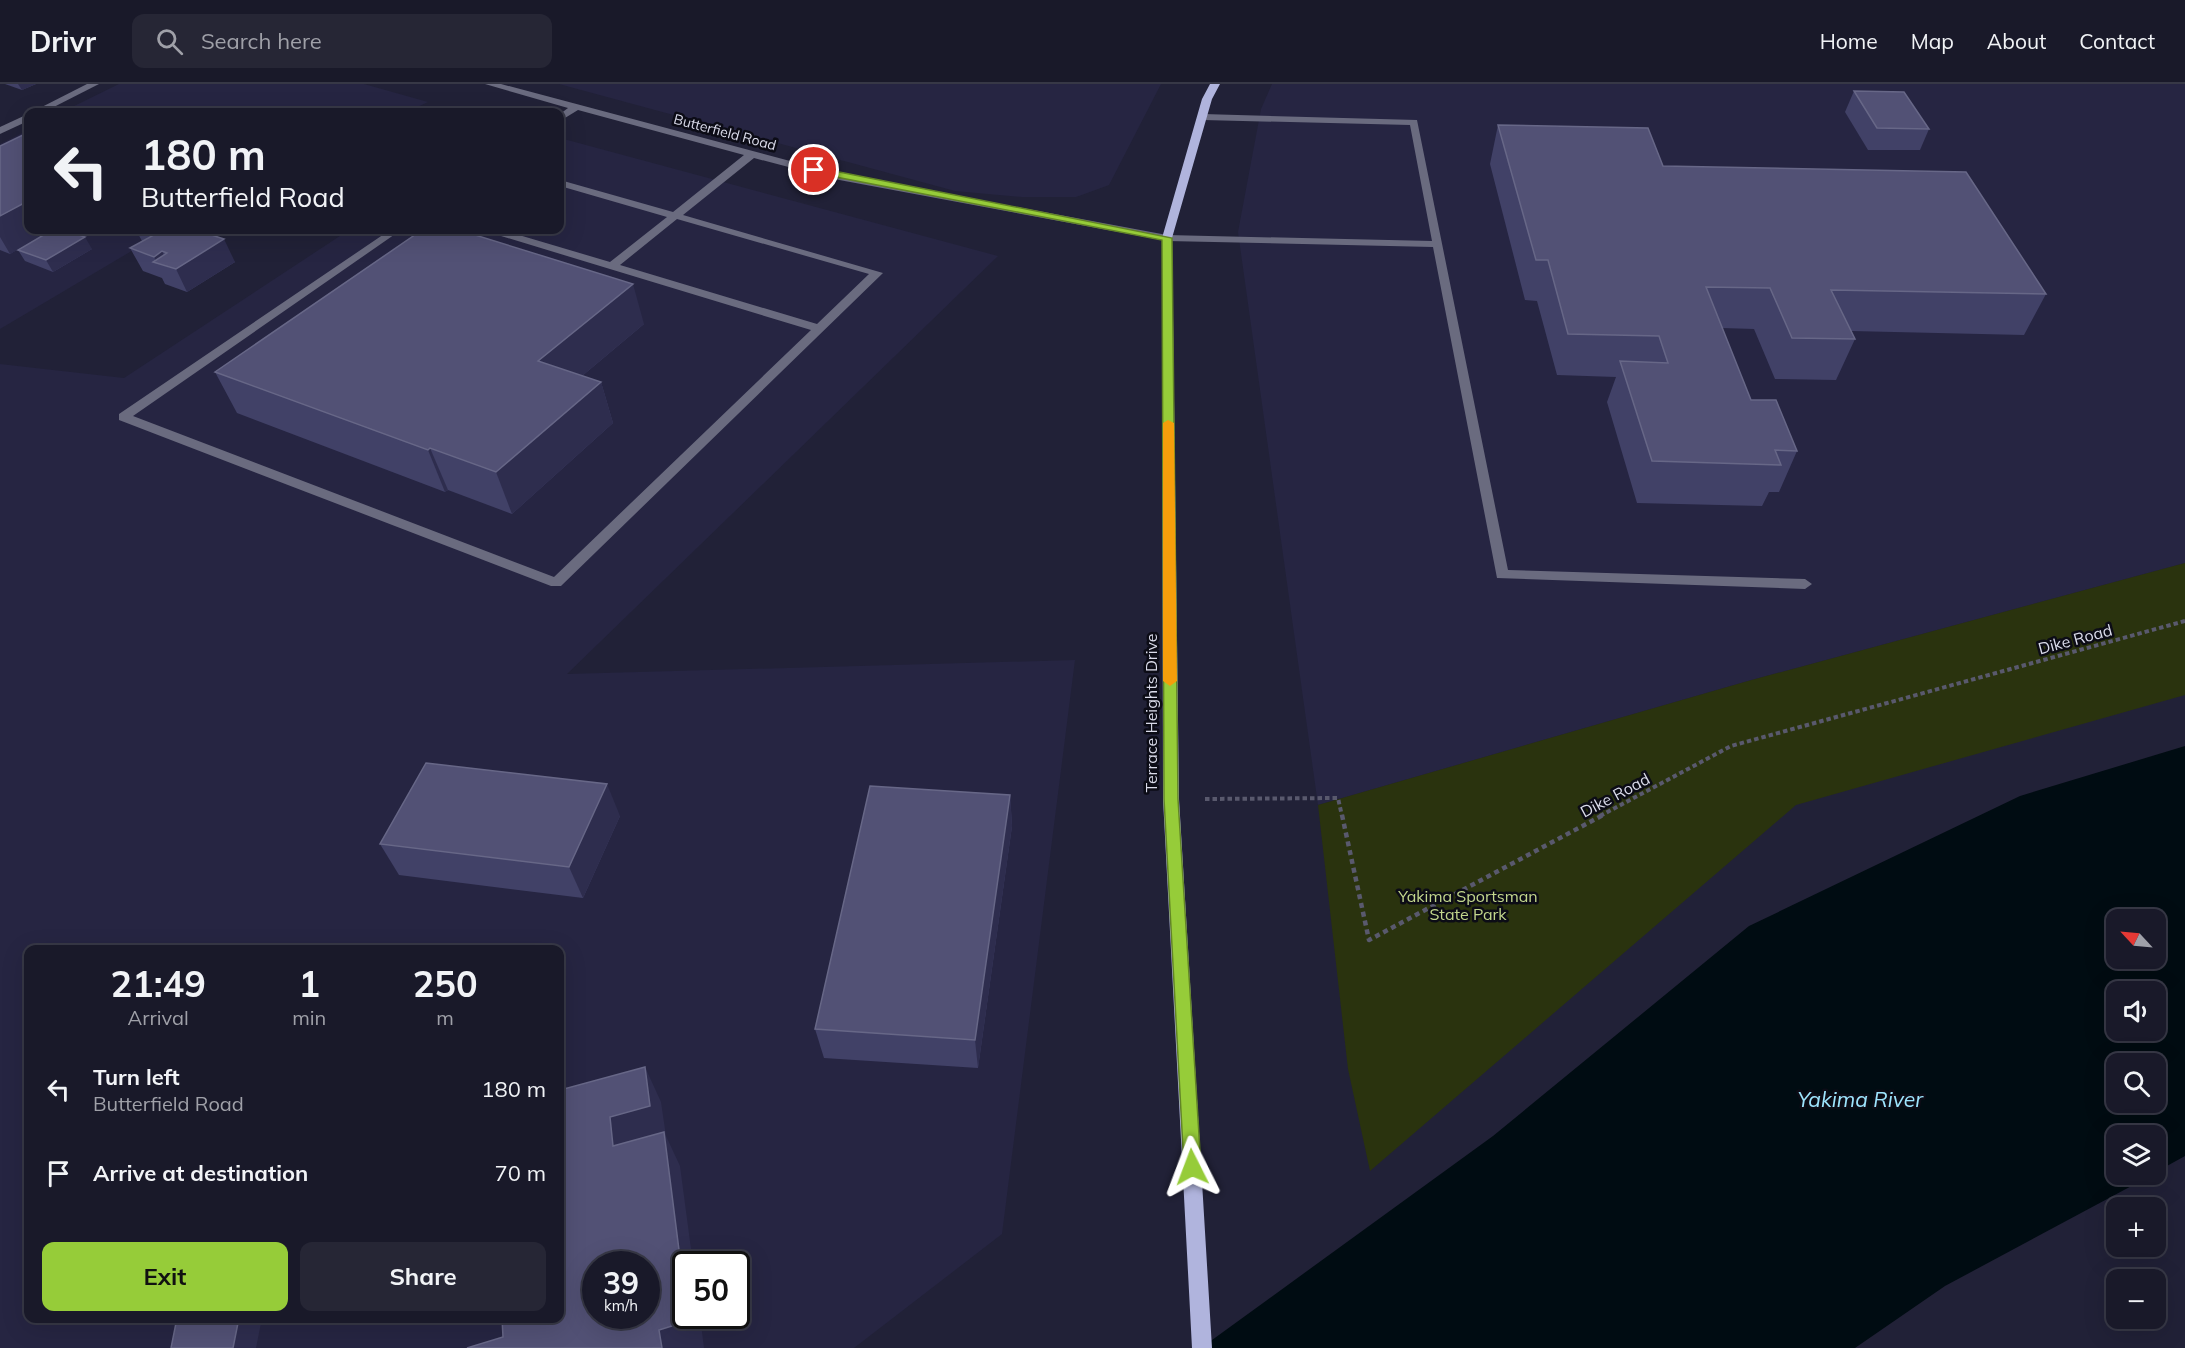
<!DOCTYPE html>
<meta charset="utf-8">
<style>
body{margin:0;font-family:Mulish,sans-serif;background:#262635;color:#f1f3f6;height:100vh;display:flex;flex-direction:column;font-size:22px;white-space:nowrap}
*{box-sizing:border-box;margin:0}
p{font-size:20px;color:#9fa0a8}
.icon{flex:none;width:33px;height:33px;fill:none;stroke:currentColor;stroke-width:2;stroke-linecap:round;stroke-linejoin:round}
.map{position:relative;flex:1;overflow:hidden}
.sheet{position:absolute;left:24px;top:861px;width:540px;height:378px;display:flex;flex-direction:column;background:#191929;border-radius:12px;box-shadow:0 6px 24px #0002,0 0 0 2px #373846}
.sheet>*{flex:none}
.hud{position:absolute;left:24px;top:24px;width:540px;height:126px;border-radius:12px;box-shadow:0 6px 24px #0002,0 0 0 2px #373846;background:#191929;color:#f1f3f6;overflow:hidden}
.needle{width:39px;rotate:296deg}
.fabs{position:absolute;left:2106px;top:825px;display:grid;gap:12px}
.fabs a{display:grid;place-items:center;width:60px;height:60px;border-radius:12px;background:#191929;box-shadow:0 6px 24px #0002,0 0 0 2px #373846;font-size:30px}
.speed{position:absolute;left:582px;top:1167px;display:flex;gap:12px;font-size:30px;font-weight:700;text-align:center}
.speed>*{display:grid;place-content:center;width:78px;height:78px;border-radius:50%;background:#191929;box-shadow:0 6px 24px #0002,0 0 0 2px #373846;line-height:1}
.speed small{font-size:15px;font-weight:400}
.speed .limit{border:3px solid #111;border-radius:9px;background:#fff;color:#111}
.pin{position:absolute;display:grid;place-items:center;width:51px;height:51px;color:#fff;margin:-26px;border:3px solid #fff;border-radius:50%;box-shadow:0 2px 6px #0007}
.me{position:absolute;width:66px;margin:-33px;rotate:357deg;stroke-linejoin:round;filter:drop-shadow(0 0 4px #0008)}
.turn{display:flex;align-items:center;gap:21px;height:126px;padding:0 18px;font-size:27px}
.turn .icon{width:78px;height:78px;stroke-width:2.5}
.turn b{display:block;font-size:42px;line-height:51px}
.eta{display:flex;justify-content:space-evenly;align-items:center;height:102px;text-align:center}
.eta b{font-size:36px;font-weight:700;line-height:42px}
.action{display:flex;gap:12px;margin-top:auto;padding:12px 18px}
.action a{flex:1;height:69px;border-radius:12px;background:#96cc39;color:#111;font-size:24px;font-weight:700;line-height:69px;text-align:center}
.action a+a{background:#262635;color:#f1f3f6}
ul{padding:0;list-style:none}
li{display:flex;align-items:center;gap:18px;height:84px;padding:0 18px}
li div{flex:1}
li b{display:block;font-size:22px}
li em{font-style:normal}
header{display:flex;align-items:center;gap:36px;box-sizing:border-box;height:84px;padding:0 30px;background:#191929;border-bottom:2px solid #373846}
header strong{font-size:28px}
nav{display:flex;gap:33px;margin-inline-start:auto;font-size:21px}
.search{width:420px;height:54px;background:#262635;display:flex;align-items:center;gap:15px;box-sizing:border-box;padding:0 21px;border-radius:12px;color:#9fa0a8;font-size:22px}
.map>svg:first-child{display:block}
.built{fill:#262542;fill-rule:evenodd}
.green{fill:#2a330e}
.water{fill:#000c12;fill-rule:evenodd}
.lines{fill:none;stroke-linecap:round;stroke-linejoin:round}
.path-far1{stroke:#59596d;stroke-width:4;stroke-dasharray:4.5 3;stroke-linecap:butt}
.path{stroke:#59596d;stroke-width:4.5;stroke-dasharray:5 4;stroke-linecap:butt}
.minor{fill:#6a6b7f;fill-rule:evenodd}
.major{fill:#b0b4dd;fill-rule:evenodd}
.wall{fill:#414167}
.shaded-wall{fill:#2e2d4e}
.building{fill:#525175;stroke:#676787;stroke-width:1.5;fill-rule:evenodd}
.route{fill:#96cc39;stroke:#628525;stroke-width:1.5}
.slow{fill:#f59e0b}
.labels{text-anchor:middle;dominant-baseline:central;stroke-width:5;stroke-linejoin:round;paint-order:stroke}
.far-street-label{font-size:14px;fill:#dadbea;stroke:#0c0c16}
.street-label{font-size:16px;fill:#dadbea;stroke:#0c0c16}
.park-label{font-size:16px;fill:#c3d78d;stroke:#0c0c16}
.near-water-label{font-size:21px;font-style:italic;fill:#9ee5fe;stroke:#0c0c16}
</style>
<header>
<strong>Drivr</strong>
<div class="search"><svg class="icon" aria-label="search" viewBox="0 0 24 24"><circle cx="10" cy="10" r="6"/><path d="M15 15l6 6"/></svg>Search here</div>
<nav><a>Home</a><a>Map</a><a>About</a><a>Contact</a></nav>
</header>
<div class="map">
<svg width="2185" height="1264" viewBox="0 0 2185 1264">
<rect width="100%" height="100%" fill="#212137"/>
<g class="built">
<path d="M119 0H364L428 18 407 28H62Z"/>
<path d="M559 0H1161L1109 101 1076 113H1022L955 107Z"/>
<path d="M1272 0H2185V479L1748 597 1318 721 1238 148 1261 25Z"/>
<path d="M28 46V146H167L0 245V60Z"/>
<path d="M560 54 998 172 567 590 1075 576 1002 1150 854 1264H0V280L124 294 349 146H560ZM28 866H560V1234H28ZM596 1180H646V1232H596ZM686 1180H736V1232H686Z"/>
</g>
<path class="green" d="M2185 479V611L1796 721 1370 1087 1348 985 1318 721 1748 597Z"/>
<path class="water" d="M2185 662V1072L2156 1088V1052H2116V1090L2152 1091 1945 1202 1855 1264H1201L1493 1052 1749 842 2020 712ZM2116 836H2156V874H2116ZM2116 908H2156V946H2116ZM2116 980H2156V1018H2116Z"/>
<g class="lines">
<g class="path-far1">
<path d="M1205 715 1338 714 1342 732"/>
<path d="M1600 732 1731 662 2185 537"/>
</g>
<path class="path" d="M1342 731 1369 856 1603 731"/>
<g class="minor">
<path d="M87 0H99L44 28H32Z"/>
<path d="M485 0H501L835 89 1167 151 1432 157 1410 41 1203 36 1198 33 1203 30 1417 36 1508 486 1805 495 1812 500 1805 505 1497 494 1433 163 1167 157 834 95 754 74 683 131 883 189 561 502H551L119 336V330L390 146H401L133 332 554 493 811 246 488 148 487 146H502L610 178 667 133 560 102V96L673 128 744 71 578 26 560 37V30L568 24ZM677 135 869 190 817 240 620 181Z"/>
<path d="M28 30V37L0 50V43Z"/>
</g>
<path class="major" d="M1210 0H1220L1212 15 1172 154 1179 715 1212 1264H1192L1163 715 1162 154 1202 15Z"/>
</g>
<g class="wall">
<path d="M5 0H36L22 6Z"/>
<path d="M1854 7 1929 45 1920 66H1868L1845 28Z"/>
<path d="M1498 41 1663 82 2046 210 2024 251 1851 247 1855 255 1836 296 1775 295 1754 245 1722 244 1751 316 1797 367 1779 408H1769L1762 422 1637 419 1607 318 1616 293 1557 291 1537 217 1525 216 1490 80Z"/>
<path d="M0 62 28 146 92 165 53 188 25 177 18 166V165L10 170 0 166Z"/>
<path d="M136 146H196L235 178 187 208 165 200 162 194 143 187 130 164 142 157Z"/>
<path d="M644 240 582 292 601 298 613 339 512 430 448 406 445 408 237 329 215 288Z"/>
<path d="M1010 711 1012 742 978 984 824 974 815 945Z"/>
<path d="M620 732 583 814 399 791 380 760Z"/>
</g>
<g class="shaded-wall">
<path d="M18 0H36L22 6Z"/>
<path d="M28 117V146H54L10 170 0 153V132Z"/>
<path d="M85 153 92 165 53 188 46 176Z"/>
<path d="M224 155 235 178 187 208 176 185Z"/>
<path d="M162 167 171 184 157 179 154 173Z"/>
<path d="M633 200 644 240 551 318 538 277Z"/>
<path d="M601 298 613 339 512 430 496 388Z"/>
<path d="M430 364 448 406 445 408 428 366Z"/>
<path d="M607 700 620 732 583 814 569 783Z"/>
<path d="M1010 711 1012 742 978 984 975 956Z"/>
<path d="M645 983 661 1018 666 1052 680 1082 693 1180H686V1221L613 1062 610 1033Z"/>
<path d="M687 1232H700L704 1264H662L659 1246Z"/>
<path d="M239 1234H262L256 1264H233Z"/>
</g>
<g class="building">
<path d="M1854 7 1904 8 1929 45 1877 44Z"/>
<path d="M1498 41 1648 44 1663 82 1966 88 2046 210 1831 206 1855 255 1792 254 1770 204 1706 203 1751 316H1776L1797 367 1775 366 1781 381 1652 377 1620 277 1668 279 1659 252 1568 250 1548 176H1536Z"/>
<path d="M27 49H28V117L0 132V62Z"/>
<path d="M52 146H63L85 153 46 176 18 166Z"/>
<path d="M139 146H196L224 155 176 185 153 178 167 169 162 167 154 173 130 164 154 151Z"/>
<path d="M422 146H459L633 200 538 277 601 298 496 388 430 364 428 366 215 288Z"/>
<path d="M426 679 607 700 569 783 380 760Z"/>
<path d="M870 702 1010 711 975 956 815 945Z"/>
<path d="M645 983 650 1022 610 1033 613 1062 664 1048 686 1221V1232H687L688 1237 659 1246 662 1264H467L503 1253 502 1234H560V1006ZM596 1180H646V1232H596Z"/>
<path d="M177 1234H239L233 1264H171Z"/>
</g>
<path class="route" d="M814 83 1172 154 1178 715 1201 1083 1199 1089 1192 1091 1186 1089 1184 1083 1164 715 1162 156 810 88 809 86Z"/>
<path class="slow" d="M1168 336 1174 339 1177 597 1170 602 1163 597V339Z"/>
<g class="labels">
<g class="far-street-label">
<text transform="translate(725 48) rotate(15)">Butterfield Road</text>
</g>
<g class="street-label">
<text transform="translate(2075 555) rotate(-15)">Dike Road</text>
<text transform="translate(1151 629) rotate(-90)">Terrace Heights Drive</text>
<text transform="translate(1615 711) rotate(-28)">Dike Road</text>
</g>
<g class="park-label">
<text x="1468" y="812">Yakima Sportsman<tspan x="1468" dy="18">State Park</tspan></text>
</g>
<g class="near-water-label">
<text x="1860" y="1015">Yakima River</text>
</g>
</g>
</svg>
<div class="fabs">
<a><svg class="needle" viewBox="-14 -14 28 28"><path d="M0-13l5 13h-10z" fill="#e53935"/><path d="M0 13l5-13h-10z" fill="#9fa0a8"/></svg></a>
<a><svg class="icon" aria-label="sound" viewBox="0 0 24 24"><path d="M4 9h4l5-4v14l-5-4H4zM17 9q2 3 0 6"/></svg></a>
<a><svg class="icon" aria-label="search" viewBox="0 0 24 24"><circle cx="10" cy="10" r="6"/><path d="M15 15l6 6"/></svg></a>
<a><svg class="icon" aria-label="layers" viewBox="0 0 24 24"><path d="M12 4l9 5-9 5-9-5zM3 14l9 5 9-5"/></svg></a>
<a>+</a>
<a>−</a>
</div>
<div class="speed"><div>39<small>km/h</small></div><div class="limit">50</div></div>
<div class="pin" style="left:814px;top:86px;background:#d93025"><svg class="icon" aria-label="arrive" viewBox="0 0 24 24"><path d="M6 21V4h12l-3 4 3 4H6"/></svg></div>
<svg class="me" style="left:1192px;top:1083px" viewBox="-20 -20 40 40"><path d="M0-17L14 15 0 8-14 15z" fill="#96cc39" stroke="#fff" stroke-width="4"/></svg>
<div class="hud">
<div class="turn"><svg class="icon" aria-label="left" viewBox="0 0 24 24"><path d="M17 20v-9H6M10 6l-5 5 5 5"/></svg><div><b>180 m</b>Butterfield Road</div></div>
</div>
<section class="sheet">
<div class="eta">
<div><b>21:49</b><p>Arrival</p></div>
<div><b>1</b><p>min</p></div>
<div><b>250</b><p>m</p></div>
</div>
<ul>
<li><svg class="icon" aria-label="left" viewBox="0 0 24 24"><path d="M17 20v-9H6M10 6l-5 5 5 5"/></svg><div><b>Turn left</b><p>Butterfield Road</p></div><em>180 m</em></li>
<li><svg class="icon" aria-label="arrive" viewBox="0 0 24 24"><path d="M6 21V4h12l-3 4 3 4H6"/></svg><div><b>Arrive at destination</b></div><em>70 m</em></li>
</ul>
<div class="action"><a>Exit</a><a>Share</a></div>
</section>
</div>
